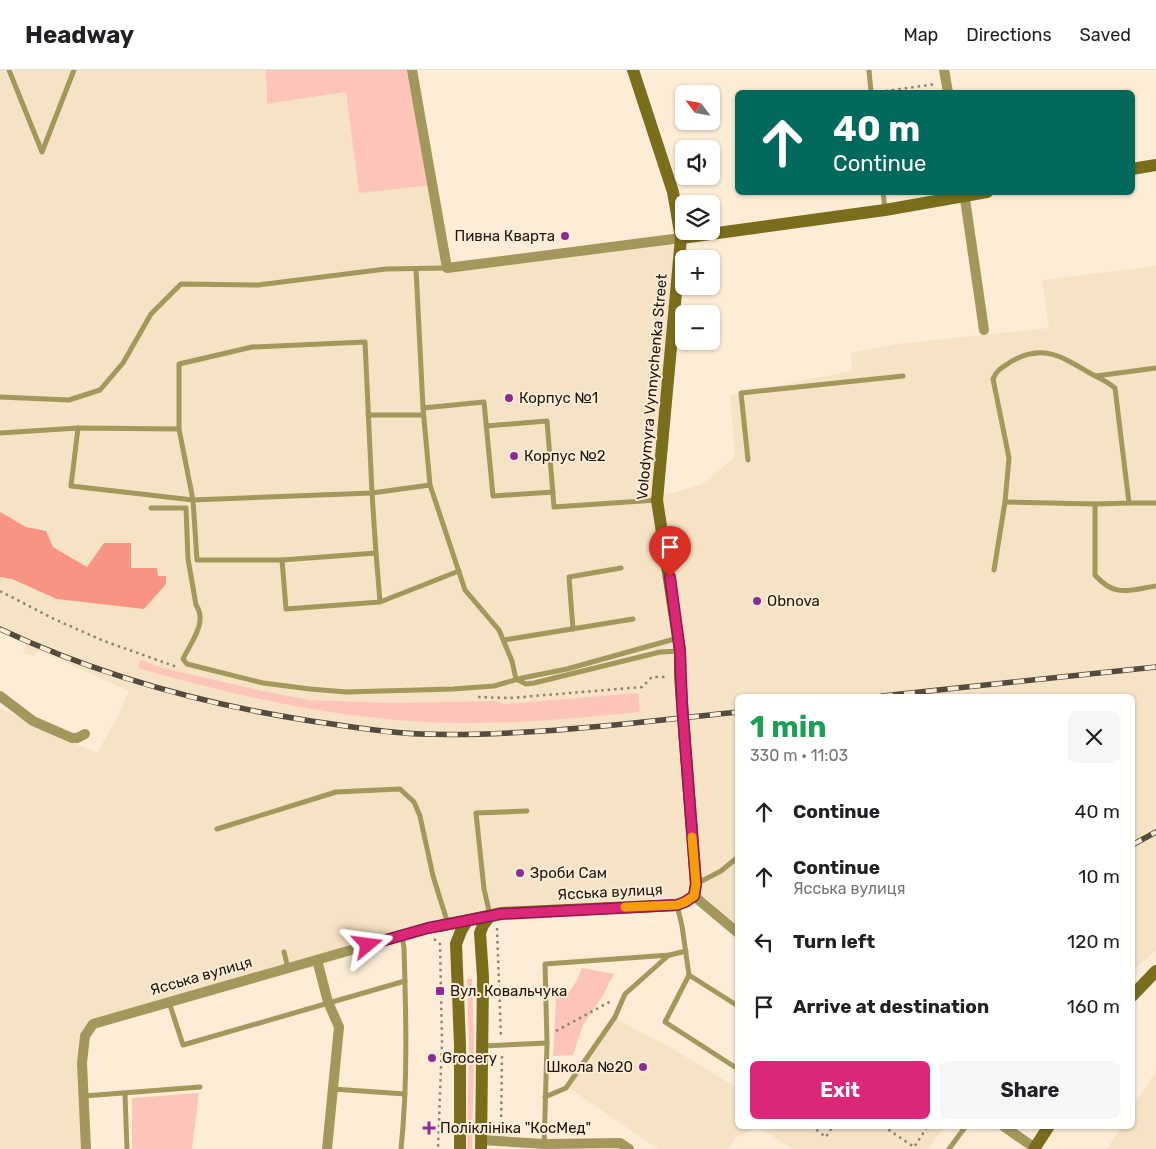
<!DOCTYPE html>
<meta charset="utf-8">
<style>
body{margin:0;font-family:Rubik,sans-serif;background:#f6f6f6;color:#202124;height:100vh;display:flex;flex-direction:column;font-size:19px;white-space:nowrap}
*{box-sizing:border-box;margin:0}
p{font-size:16px;color:#757577}
.icon{flex:none;width:28px;height:28px;fill:none;stroke:currentColor;stroke-width:2;stroke-linecap:round;stroke-linejoin:round}
.map{position:relative;flex:1;overflow:hidden}
.panel{position:absolute;left:735px;top:624px;width:400px;height:435px;display:flex;flex-direction:column;background:#fff;border-radius:8px;box-shadow:0 1px 4px #0004}
.panel>*{flex:none}
.hud{position:absolute;left:735px;top:20px;width:400px;height:105px;border-radius:8px;box-shadow:0 1px 4px #0004;background:#00695c;color:#fff;overflow:hidden}
.needle{width:32px;rotate:301deg}
.controls{position:absolute;left:675px;top:15px;display:grid;gap:10px}
.controls a{display:grid;place-items:center;width:45px;height:45px;border-radius:8px;background:#fff;box-shadow:0 1px 4px #0004;font-size:25px}
.pin{position:absolute;display:grid;place-items:center;width:42px;height:42px;color:#fff;margin:-51px -21px;border-radius:50% 50% 50% 0;rotate:-45deg;box-shadow:0 0 5px #0007}
.pin .icon{rotate:45deg}
.me{position:absolute;width:55px;margin:-28px;rotate:74deg;stroke-linejoin:round;filter:drop-shadow(0 0 4px #0008)}
.turn{display:flex;align-items:center;gap:18px;height:105px;padding:0 15px;font-size:22px}
.turn .icon{width:65px;height:65px;stroke-width:2.5}
.turn b{display:block;font-size:35px;line-height:42px}
.round{display:grid;place-items:center;flex:none;width:52px;height:52px;border-radius:8px;background:#f6f6f6}
.summary{display:flex;align-items:center;justify-content:space-between;height:85px;padding:0 15px}
h1{font-size:30px;font-weight:700;line-height:38px;color:#1e9e55}
.primary-button{display:flex;gap:10px;margin-top:auto;padding:10px 15px}
.primary-button a{flex:1;height:58px;border-radius:8px;background:#db2777;color:#fff;font-size:20px;font-weight:700;line-height:58px;text-align:center}
.primary-button a+a{background:#f6f6f6;color:#202124}
ul{padding:0;list-style:none}
li{display:flex;align-items:center;gap:15px;height:65px;padding:0 15px}
li div{flex:1}
li b{display:block;font-size:19px}
li em{font-style:normal}
header{display:flex;align-items:center;gap:30px;box-sizing:border-box;height:70px;padding:0 25px;background:#fff;border-bottom:1px solid #e0e0e0}
header strong{font-size:24px}
nav{display:flex;gap:28px;margin-inline-start:auto;font-size:18px}
.map>svg:first-child{display:block}
.built{fill:#f6e2c4}
.green{fill:#fdc5ba}
.forest{fill:#f79582}
.lines{fill:none;stroke-linecap:round;stroke-linejoin:round}
.path{stroke:#8d8273;stroke-width:2.5;stroke-dasharray:2.5 4;stroke-linecap:butt}
.lane{stroke:#a2985b;stroke-width:5}
.street{stroke:#a2985b;stroke-width:10}
.secondary{stroke:#7a6d1c;stroke-width:12}
.rail-casing{stroke:#534b3f;stroke-width:5.5}
.rail{stroke:#fdedd6;stroke-width:4;stroke-dasharray:11;stroke-linecap:butt}
.route-casing{stroke:#8e194d;stroke-width:12}
.route{stroke:#db2777;stroke-width:9}
.slow{stroke:#f59e0b;stroke-width:9}
.poi-dot{fill:#8b2b94;stroke:#fdedd6;stroke-width:2}
.labels{text-anchor:middle;dominant-baseline:central;stroke-width:4;stroke-linejoin:round;paint-order:stroke}
.poi-label{font-size:15px;fill:#1d170f;stroke:#fdedd6;text-anchor:start}
.street-label{font-size:15px;fill:#1d170f;stroke:#fdedd6}
</style>
<header>
<strong>Headway</strong>
<nav><a>Map</a><a>Directions</a><a>Saved</a></nav>
</header>
<div class="map">
<svg width="1156" height="1079" viewBox="0 0 1156 1079">
<rect width="100%" height="100%" fill="#fdedd6"/>
<g class="built">
<path d="M0 0H266L267 34 346 22 359 122 434 115 448 196 680 167 656 427 701 415 735 387 730 325 852 301 851 283 897 274 1049 258 1042 210 1156 196V880L1133 901 1132 626H738L737 862 693 826 686 831 501 843 93 953 84 966 85 1079H0V638L51 664 98 683 102 674 116 650 129 621 40 581 34 586 23 583 27 573 0 561V507L12 509 57 529 157 506V498L87 497 53 477 46 461 26 457 0 442Z"/>
<path d="M617 948 632 958 668 976 737 1018 738 1056H945L928 1079H793L758 1057 736 1067 727 1079H658L569 1018Z"/>
<path d="M1156 1001V1079H1107L1121 1056H1132L1133 1036Z"/>
</g>
<g class="green">
<path d="M266 0H414L434 115 359 123 346 22 267 34Z"/>
<path d="M140 590 163 598 262 621 309 630 390 633 495 631 504 634 638 623 640 642C580 648 519 654 458 653 349 652 242 628 138 598Z"/>
<path d="M582 898 614 904 602 927 583 955 573 985 553 986 556 929C572 924 576 912 582 898Z"/>
<path d="M467 909H472L474 977 472 1079H467L469 977Z"/>
<path d="M199 1023 192 1079H132V1028Z"/>
</g>
<path class="forest" d="M0 442 26 457 46 461 53 477 87 497 104 473H131V498H157L158 506H166V514L144 539 57 529 12 509 0 507Z"/>
<g class="lines">
<g class="path">
<path d="M879 22 936 14"/>
<path d="M0 521 54 549 104 571 177 597"/>
<path d="M478 627 510 628 642 617 652 607H668"/>
<path d="M497 858 501 968"/>
<path d="M434 869 440 874 442 971 438 1079"/>
<path d="M556 961 613 930"/>
<path d="M811 1056 826 1067 833 1056"/>
<path d="M883 1056 914 1077 928 1056"/>
<path d="M501 1060 502 983"/>
</g>
<g class="lane">
<path d="M9 0 42 82 74 0"/>
<path d="M869 0 871 22"/>
<path d="M883 122 885 139"/>
<path d="M416 199 423 338 430 415 465 520 499 560 512 591 516 609 526 614 534 613 660 582 680 581"/>
<path d="M1096 306 1156 298"/>
<path d="M0 327 69 330 100 320 123 293 151 244 181 214 258 215 386 199 447 198"/>
<path d="M423 338 484 332 493 426 553 422"/>
<path d="M368 345H423"/>
<path d="M486 356 547 351 554 437 657 430"/>
<path d="M78 358 179 359 193 430 71 416Z"/>
<path d="M179 359V294L252 277 365 272 372 423 193 430 197 490H282"/>
<path d="M0 363 78 358"/>
<path d="M748 390 741 323 903 306"/>
<path d="M1005 432 1095 434V505C1115 528 1129 520 1156 516"/>
<path d="M1129 433H1156"/>
<path d="M151 438H186L188 489 196 535C208 552 191 572 183 589L187 594 263 613 310 619 346 622 453 619 494 616 522 608 567 599 678 568"/>
<path d="M376 483 372 423 430 415"/>
<path d="M994 500 1005 432 1009 388 993 309C997 299 1003 297 1012 291 1043 274 1061 286 1088 302 1097 307 1107 311 1115 318L1129 433 1095 434"/>
<path d="M380 532 376 483 282 490 286 539 380 532 459 501"/>
<path d="M573 559 569 507 621 498"/>
<path d="M504 570 633 549"/>
<path d="M217 759 336 722 400 719 414 732 420 746 433 806 448 854"/>
<path d="M696 814 721 801 738 787"/>
<path d="M677 835 682 856 689 905 738 936"/>
<path d="M490 845 484 819 476 743 527 741"/>
<path d="M284 882 288 898"/>
<path d="M689 905 665 952 738 999"/>
<path d="M169 932 183 975 405 911"/>
<path d="M483 976 547 973"/>
<path d="M333 1019 405 1024"/>
<path d="M125 1024 127 1079"/>
<path d="M84 1026 200 1017"/>
<path d="M545 1027 566 1018 615 947 625 924 669 885"/>
<path d="M401 1079C408 1012 406 945 404 878L402 866"/>
<path d="M544 1079 547 973 545 894 670 885 686 881"/>
<path d="M949 1079 966 1056"/>
</g>
<g class="street">
<path d="M412 0 447 198 681 168"/>
<path d="M944 0 948 22"/>
<path d="M964 122 984 260"/>
<path d="M0 626 33 651 72 668H77L85 664"/>
<path d="M694 826 738 863"/>
<path d="M317 890 328 932 339 957 327 1079"/>
<path d="M1003 1056 1035 1078"/>
<path d="M482 1070 545 1074 620 1073 629 1079"/>
<path d="M86 1079 82 993 85 966 93 954 428 858 440 856"/>
</g>
<g class="secondary">
<path d="M1132 99 1156 95"/>
<path d="M681 168 885 140 987 122"/>
<path d="M440 856 501 843 677 835 685 832 694 826 696 814 680 606V581L657 430 681 168 673 122 633 0"/>
<path d="M1132 926 1156 901"/>
<path d="M460 1079V975L456 874 461 861 467 851"/>
<path d="M481 1079 483 907 480 863 483 855 490 846"/>
<path d="M1034 1079 1049 1056"/>
</g>
<g class="rail-casing">
<g id="rail">
<path d="M0 559C100 606 202 634 311 651 347 656 384 663 420 664 526 667 632 653 738 642"/>
<path d="M882 626 1156 597"/>
<path d="M1132 775 1156 762"/>
</g>
</g>
<use href="#rail" class="rail"/>
</g>
<g class="lines">
<g class="route-casing">
<path id="route" d="M368 875 428 858 501 844 677 835 685 832 694 826 696 814 682 634 680 581 670 507"/>
</g>
<use href="#route" class="route"/>
<path class="slow" d="M625 837 677 835 685 832 694 826 696 814 692 767"/>
</g>
<g class="poi-dot">
<circle cx="565" cy="166" r="5"/>
<circle cx="509" cy="328" r="5"/>
<circle cx="514" cy="386" r="5"/>
<circle cx="757" cy="531" r="5"/>
<circle cx="520" cy="803" r="5"/>
<rect x="435" y="916" width="10" height="10" rx="2.5"/>
<circle cx="432" cy="988" r="5"/>
<circle cx="643" cy="997" r="5"/>
<path d="M426.5 1050.5h5v5h5v5h-5v5h-5v-5h-5v-5h5z"/>
</g>
<g class="labels">
<g class="poi-label">
<text x="555" y="166" text-anchor="end">Пивна Кварта</text>
<text x="519" y="328">Корпус №1</text>
<text x="524" y="386">Корпус №2</text>
<text x="767" y="531">Obnova</text>
<text x="530" y="803">Зроби Сам</text>
<text x="450" y="921">Вул. Ковальчука</text>
<text x="442" y="988">Grocery</text>
<text x="633" y="997" text-anchor="end">Школа №20</text>
<text x="440" y="1058">Поліклініка "КосМед"</text>
</g>
<g class="street-label">
<text transform="translate(652 317) rotate(-85)">Volodymyra Vynnychenka Street</text>
<text transform="translate(610 822) rotate(-3)">Ясська вулиця</text>
<text transform="translate(201 906) rotate(-16)">Ясська вулиця</text>
</g>
</g>
</svg>
<div class="controls">
<a><svg class="needle" viewBox="-14 -14 28 28"><path d="M0-13l5 13h-10z" fill="#e53935"/><path d="M0 13l5-13h-10z" fill="#757577"/></svg></a>
<a><svg class="icon" aria-label="sound" viewBox="0 0 24 24"><path d="M4 9h4l5-4v14l-5-4H4zM17 9q2 3 0 6"/></svg></a>
<a><svg class="icon" aria-label="layers" viewBox="0 0 24 24"><path d="M12 4l9 5-9 5-9-5zM3 14l9 5 9-5"/></svg></a>
<a>+</a>
<a>−</a>
</div>
<div class="pin" style="left:670px;top:507px;background:#d93025"><svg class="icon" aria-label="arrive" viewBox="0 0 24 24"><path d="M6 21V4h12l-3 4 3 4H6"/></svg></div>
<svg class="me" style="left:368px;top:875px" viewBox="-20 -20 40 40"><path d="M0-17L14 15 0 8-14 15z" fill="#db2777" stroke="#fff" stroke-width="4"/></svg>
<div class="hud">
<div class="turn"><svg class="icon" aria-label="ahead" viewBox="0 0 24 24"><path d="M12 20V5M6 11l6-6 6 6"/></svg><div><b>40 m</b>Continue</div></div>
</div>
<section class="panel">
<div class="summary"><div><h1>1 min</h1><p>330 m · 11:03</p></div><a class="round"><svg class="icon" aria-label="close" viewBox="0 0 24 24"><path d="M6 6l12 12M18 6L6 18"/></svg></a></div>
<ul>
<li><svg class="icon" aria-label="ahead" viewBox="0 0 24 24"><path d="M12 20V5M6 11l6-6 6 6"/></svg><div><b>Continue</b></div><em>40 m</em></li>
<li><svg class="icon" aria-label="ahead" viewBox="0 0 24 24"><path d="M12 20V5M6 11l6-6 6 6"/></svg><div><b>Continue</b><p>Ясська вулиця</p></div><em>10 m</em></li>
<li><svg class="icon" aria-label="left" viewBox="0 0 24 24"><path d="M17 20v-9H6M10 6l-5 5 5 5"/></svg><div><b>Turn left</b></div><em>120 m</em></li>
<li><svg class="icon" aria-label="arrive" viewBox="0 0 24 24"><path d="M6 21V4h12l-3 4 3 4H6"/></svg><div><b>Arrive at destination</b></div><em>160 m</em></li>
</ul>
<div class="primary-button"><a>Exit</a><a>Share</a></div>
</section>
</div>
